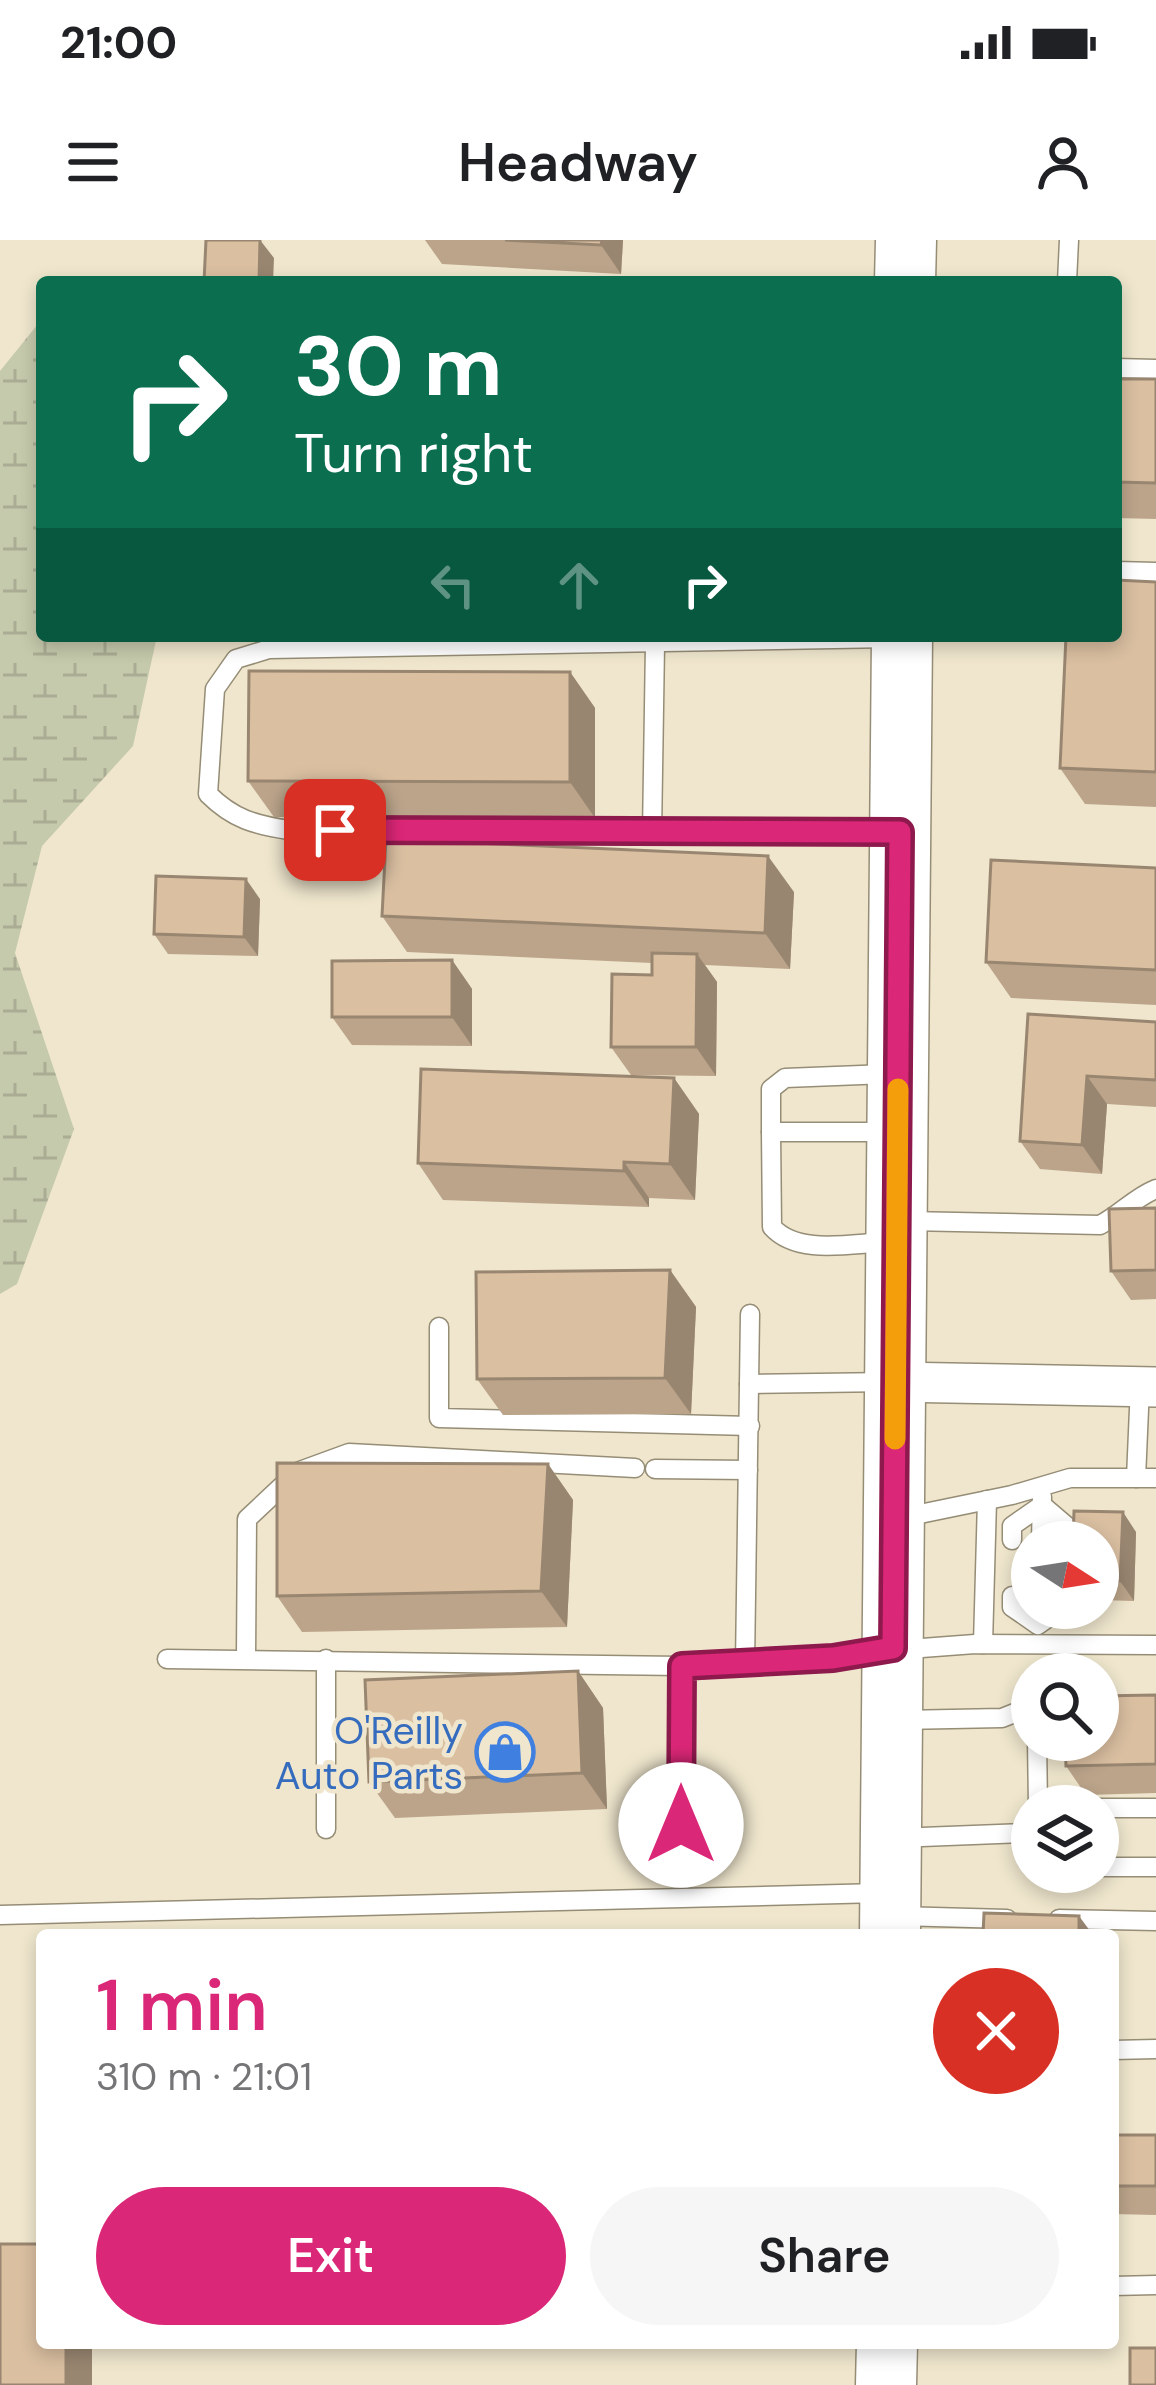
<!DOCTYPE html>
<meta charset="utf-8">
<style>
body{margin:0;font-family:"DM Sans",sans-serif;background:#f6f6f6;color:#202124;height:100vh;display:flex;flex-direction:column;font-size:45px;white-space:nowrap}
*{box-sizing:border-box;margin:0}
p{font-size:39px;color:#757577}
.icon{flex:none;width:66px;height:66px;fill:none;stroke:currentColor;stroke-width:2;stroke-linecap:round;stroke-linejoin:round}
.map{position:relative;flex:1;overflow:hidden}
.side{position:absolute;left:36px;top:1689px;width:1083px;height:420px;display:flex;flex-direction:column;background:#fff;border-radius:12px;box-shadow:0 6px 18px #0003}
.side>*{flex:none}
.guide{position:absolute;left:36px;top:36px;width:1086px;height:366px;border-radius:12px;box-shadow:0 6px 18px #0003;background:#0b6e4f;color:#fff;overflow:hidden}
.needle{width:78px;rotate:102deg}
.buttons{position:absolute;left:1011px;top:1281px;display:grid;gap:24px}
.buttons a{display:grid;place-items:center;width:108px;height:108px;border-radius:50%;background:#fff;box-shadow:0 6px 18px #0003;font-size:60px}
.pin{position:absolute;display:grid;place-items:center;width:102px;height:102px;color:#fff;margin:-51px;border-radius:24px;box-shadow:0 6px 18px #0006}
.me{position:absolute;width:132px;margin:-66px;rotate:0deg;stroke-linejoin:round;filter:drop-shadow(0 0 9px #0008)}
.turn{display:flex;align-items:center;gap:42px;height:252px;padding:0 60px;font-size:54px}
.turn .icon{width:156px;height:156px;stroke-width:2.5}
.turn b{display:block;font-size:84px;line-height:102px}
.lanes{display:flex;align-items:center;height:114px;padding:0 60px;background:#0003;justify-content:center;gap:60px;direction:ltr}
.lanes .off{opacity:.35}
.round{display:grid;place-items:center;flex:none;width:126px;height:126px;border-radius:63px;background:#f6f6f6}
.summary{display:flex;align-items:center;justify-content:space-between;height:204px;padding:0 60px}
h1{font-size:72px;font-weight:600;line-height:90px;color:#db2777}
.primary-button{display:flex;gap:24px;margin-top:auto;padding:24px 60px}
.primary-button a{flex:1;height:138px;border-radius:72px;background:#db2777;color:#fff;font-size:48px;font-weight:600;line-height:138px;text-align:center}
.primary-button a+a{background:#f6f6f6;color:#202124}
.status{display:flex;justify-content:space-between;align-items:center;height:84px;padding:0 60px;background:#fff;direction:ltr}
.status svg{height:33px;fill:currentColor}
header{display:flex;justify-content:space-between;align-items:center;height:156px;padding:0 60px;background:#fff;font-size:54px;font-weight:600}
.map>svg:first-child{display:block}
.wetland{fill:url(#wetland-marsh)}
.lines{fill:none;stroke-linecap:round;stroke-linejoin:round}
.lane-casing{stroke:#968d76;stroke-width:21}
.street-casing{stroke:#968d76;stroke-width:42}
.primary-casing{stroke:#968d76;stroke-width:63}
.lane{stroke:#fff;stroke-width:18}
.street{stroke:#fff;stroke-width:39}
.primary{stroke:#fff;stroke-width:60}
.wall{fill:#bba48a}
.shaded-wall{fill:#998671}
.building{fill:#dabfa1;stroke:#998671;stroke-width:3}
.route-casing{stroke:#8e194d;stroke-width:30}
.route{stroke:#db2777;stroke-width:21}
.slow{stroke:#f59e0b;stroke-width:21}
.labels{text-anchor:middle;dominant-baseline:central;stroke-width:9;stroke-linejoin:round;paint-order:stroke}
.shop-label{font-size:39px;fill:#366cbe;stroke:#efe6cd;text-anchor:end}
</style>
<div class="status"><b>21:00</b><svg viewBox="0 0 49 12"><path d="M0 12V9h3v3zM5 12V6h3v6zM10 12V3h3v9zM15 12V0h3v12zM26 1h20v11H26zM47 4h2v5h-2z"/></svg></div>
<header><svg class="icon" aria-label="menu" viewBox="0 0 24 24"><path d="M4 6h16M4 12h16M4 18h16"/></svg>Headway<svg class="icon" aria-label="person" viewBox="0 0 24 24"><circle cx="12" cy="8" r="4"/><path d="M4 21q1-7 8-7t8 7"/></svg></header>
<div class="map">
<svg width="1156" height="2145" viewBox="0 0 1156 2145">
<defs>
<pattern id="wetland-marsh" width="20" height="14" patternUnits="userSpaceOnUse" patternTransform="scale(3)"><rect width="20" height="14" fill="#c6caac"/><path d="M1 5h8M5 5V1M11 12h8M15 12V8" fill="none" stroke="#aaad93"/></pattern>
</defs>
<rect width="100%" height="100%" fill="#efe6cd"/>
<path class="wetland" d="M42 79V396H157L133 506 42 606 15 713 74 889 17 1044 0 1054V131Z"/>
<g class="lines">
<g class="lane-casing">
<g id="lane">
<path d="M1067 42 1069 0"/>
<path d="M1116 128 1156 129"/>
<path d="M1116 331 1156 332"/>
<path d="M891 398 269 409 236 419 215 449 208 554C233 579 255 585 289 590L895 592"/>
<path d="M652 594 655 404"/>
<path d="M887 834 785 838 771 849V892H892"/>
<path d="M771 892 772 987C798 1016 852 1003 888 1002"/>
<path d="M907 981 1100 985C1121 974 1134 958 1156 949"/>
<path d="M439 1087V1178L750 1186"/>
<path d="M749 1144 890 1142"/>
<path d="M655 1229 748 1230"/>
<path d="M1136 1238 1140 1146"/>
<path d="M905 1277 1012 1255 1070 1238H1156"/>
<path d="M1012 1300V1286L1042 1265 1069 1288V1301"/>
<path d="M1041 1301 1042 1257"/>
<path d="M1012 1356V1367L1038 1385 1062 1368"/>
<path d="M983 1404 987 1260"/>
<path d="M246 1417 247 1279 297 1232 349 1213 635 1228"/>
<path d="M167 1419 681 1426"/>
<path d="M326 1419V1589"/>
<path d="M745 1425 750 1074"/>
<path d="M901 1480 1002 1478 1032 1466"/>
<path d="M1037 1500 1038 1566"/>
<path d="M1098 1568H1156"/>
<path d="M681 1585V1426L975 1404 1156 1405"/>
<path d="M896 1598 1024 1593 1032 1603"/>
<path d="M1098 1627H1156"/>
<path d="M0 1675 880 1653"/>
<path d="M897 1676 1007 1679"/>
<path d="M1059 1679 1156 1681"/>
<path d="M1113 1810 1156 1809"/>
<path d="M1113 2046 1156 2045"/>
</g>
</g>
<g class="street-casing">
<path id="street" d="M895 1142 1156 1147"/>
</g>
<g class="primary-casing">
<g id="primary">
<path d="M905 42 906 0"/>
<path d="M890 1695 902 396"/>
<path d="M886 2145 887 2103"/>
</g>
</g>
<use href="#lane" class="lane"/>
<use href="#street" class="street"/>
<use href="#primary" class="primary"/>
</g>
<g class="wall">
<path d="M425 0H623L621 34 442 24Z"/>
<path d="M1116 139H1156V279L1116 278Z"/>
<path d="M1156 342V567L1085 564 1060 528Z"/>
<path d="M570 432 595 468V578L274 577 248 541Z"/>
<path d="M1156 628V765L1011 758 986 722Z"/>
<path d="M794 652 790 729 705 725 717 742 716 836 631 835 611 807 652 735V723L407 712 382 676Z"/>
<path d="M260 659 258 716 168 714 154 694Z"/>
<path d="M452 720 472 749V806L352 805 332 777Z"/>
<path d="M1028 774 1156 782V867L1107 864 1102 934 1040 929 1020 901Z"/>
<path d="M674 838 699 874 695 960 649 958V967L443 960 418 923Z"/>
<path d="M1156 968V1059L1131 1060 1111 1031Z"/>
<path d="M670 1030 696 1067 691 1174 503 1175 477 1139Z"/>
<path d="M548 1224 573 1260 567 1387 302 1392 277 1356Z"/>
<path d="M1136 1292 1134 1361 1098 1360V1302Z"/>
<path d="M578 1431 603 1468 607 1569 395 1578 369 1542Z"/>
<path d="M1156 1455V1553L1086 1555 1066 1526Z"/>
<path d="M1113 1895H1156V1975L1113 1974Z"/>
</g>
<g class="shaded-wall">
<path d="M260 0 274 18 273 42H259Z"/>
<path d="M602 0H623L621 34 601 5Z"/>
<path d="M570 432 595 468V578L570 542Z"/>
<path d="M768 616 794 652 790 729 765 693Z"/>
<path d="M246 639 260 659 258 716 244 697Z"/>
<path d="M697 714 717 742 716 836 696 807Z"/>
<path d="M452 720 472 749V806L452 777Z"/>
<path d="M1087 836 1107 864 1102 934 1082 905Z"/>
<path d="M674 838 699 874 695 960 670 924Z"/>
<path d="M624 922 649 958V967L624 931Z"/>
<path d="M670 1030 696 1067 691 1174 665 1138Z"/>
<path d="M548 1224 573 1260 567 1387 541 1351Z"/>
<path d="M1123 1272 1136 1292 1134 1361 1120 1341Z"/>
<path d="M578 1431 603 1468 607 1569 582 1533Z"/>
<path d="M1079 1676 1093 1695H1079Z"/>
<rect x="66" y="2103" width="26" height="42"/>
</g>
<g class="building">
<path d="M206 0H260L259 42H204Z"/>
<path d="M505 0H602L601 5Z"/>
<path d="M1116 139H1156V243L1116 242Z"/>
<path d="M1116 340 1156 342V532L1060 528 1066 396H1116Z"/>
<path d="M249 431 570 432V542L248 541Z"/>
<path d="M386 599 768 616 765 693 382 676Z"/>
<path d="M991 620 1156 628V730L986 722Z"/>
<path d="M156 636 246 639 244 697 154 694Z"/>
<path d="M652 713 697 714 696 807H611L612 734 652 735Z"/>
<path d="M452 720V777H332V721Z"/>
<path d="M1028 774 1156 782V840L1087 836 1082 905 1020 901Z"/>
<path d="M421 829 674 838 670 924 624 922V931L418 923Z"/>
<path d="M1156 968V1030L1111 1031 1109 969Z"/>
<path d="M670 1030 665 1138 477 1139 476 1032Z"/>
<path d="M277 1223 548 1224 541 1351 277 1356Z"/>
<path d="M1074 1271 1123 1272 1120 1341 1098 1340V1302H1073Z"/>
<path d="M578 1431 582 1533 369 1542 365 1440Z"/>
<path d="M1156 1455V1524L1066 1526 1065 1500H1098V1456Z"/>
<path d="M984 1673 1079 1676V1695H983Z"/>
<rect x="1113" y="1895" width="43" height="51"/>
<path d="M0 2004H42V2103H66V2145H0Z"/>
<rect x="1130" y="2108" width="26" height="37"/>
</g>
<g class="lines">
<g class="route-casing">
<path id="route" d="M335 590 900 592 893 1408 833 1418 682 1426 681 1585"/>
</g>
<use href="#route" class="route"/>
<path class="slow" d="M895 1199 898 849"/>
</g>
<defs>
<g id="shop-ring" transform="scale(3)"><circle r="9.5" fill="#efe6cd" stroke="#3f7fe0" stroke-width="1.5"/><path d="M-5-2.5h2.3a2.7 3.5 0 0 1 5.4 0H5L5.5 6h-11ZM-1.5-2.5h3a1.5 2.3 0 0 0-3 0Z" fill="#3f7fe0"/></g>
</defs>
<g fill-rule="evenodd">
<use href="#shop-ring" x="505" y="1512"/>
</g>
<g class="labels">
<g class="shop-label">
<text x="463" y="1490">O'Reilly<tspan x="463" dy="45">Auto Parts</tspan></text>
</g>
</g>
</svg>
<div class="buttons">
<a><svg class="needle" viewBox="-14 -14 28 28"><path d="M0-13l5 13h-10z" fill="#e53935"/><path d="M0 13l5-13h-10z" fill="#757577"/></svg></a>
<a><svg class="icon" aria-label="search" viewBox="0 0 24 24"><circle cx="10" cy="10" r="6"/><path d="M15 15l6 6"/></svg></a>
<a><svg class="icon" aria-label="layers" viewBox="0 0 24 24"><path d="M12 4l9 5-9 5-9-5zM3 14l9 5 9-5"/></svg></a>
</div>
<div class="pin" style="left:335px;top:590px;background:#d93025"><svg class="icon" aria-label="arrive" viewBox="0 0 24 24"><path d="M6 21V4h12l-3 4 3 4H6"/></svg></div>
<svg class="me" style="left:681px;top:1585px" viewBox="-20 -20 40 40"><circle r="19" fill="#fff"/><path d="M0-13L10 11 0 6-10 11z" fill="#db2777"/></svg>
<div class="guide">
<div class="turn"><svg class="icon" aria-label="right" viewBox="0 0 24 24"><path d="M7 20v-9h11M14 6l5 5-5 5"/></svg><div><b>30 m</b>Turn right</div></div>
<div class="lanes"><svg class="icon off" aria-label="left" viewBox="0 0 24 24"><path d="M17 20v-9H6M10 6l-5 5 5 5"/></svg><svg class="icon off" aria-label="ahead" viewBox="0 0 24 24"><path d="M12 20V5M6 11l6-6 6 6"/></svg><svg class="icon" aria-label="right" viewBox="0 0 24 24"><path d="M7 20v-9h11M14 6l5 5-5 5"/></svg></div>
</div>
<section class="side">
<div class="summary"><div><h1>1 min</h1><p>310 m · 21:01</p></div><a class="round" style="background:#d93025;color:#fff"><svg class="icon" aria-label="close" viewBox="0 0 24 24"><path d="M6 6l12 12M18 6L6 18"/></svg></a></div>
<div class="primary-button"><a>Exit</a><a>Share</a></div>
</section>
</div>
